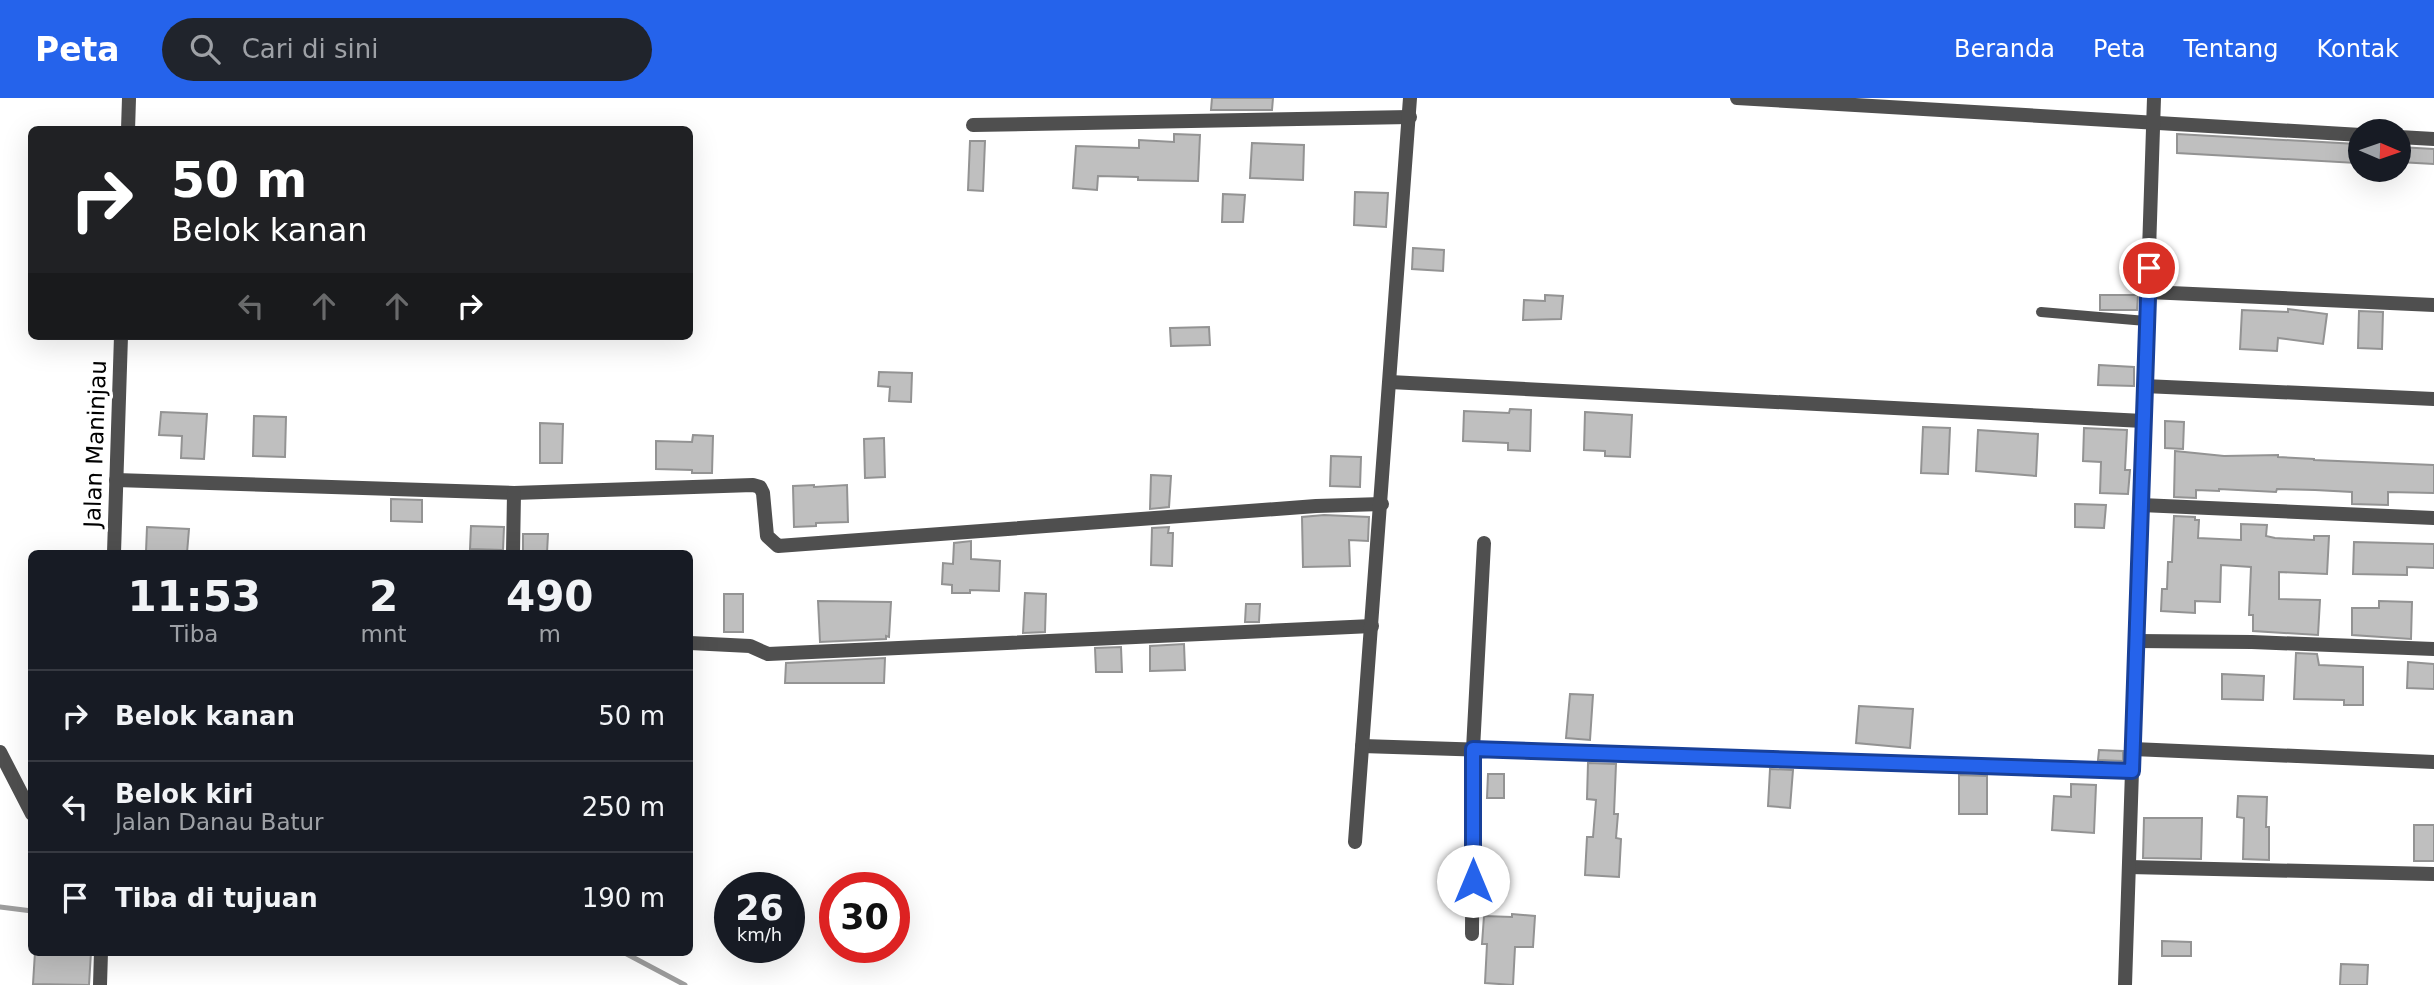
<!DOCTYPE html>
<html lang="id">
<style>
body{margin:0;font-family:"DejaVu Sans",sans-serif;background:#20242c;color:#f1f3f6;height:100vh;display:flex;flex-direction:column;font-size:26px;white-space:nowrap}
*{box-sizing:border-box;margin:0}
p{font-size:23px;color:#9ea1a6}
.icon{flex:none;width:38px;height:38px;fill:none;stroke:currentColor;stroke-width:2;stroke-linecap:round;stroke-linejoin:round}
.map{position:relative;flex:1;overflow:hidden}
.drawer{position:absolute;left:28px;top:452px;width:665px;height:406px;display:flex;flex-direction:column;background:#171b24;border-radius:10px;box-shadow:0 7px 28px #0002}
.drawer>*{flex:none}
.banner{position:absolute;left:28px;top:28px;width:665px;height:214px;border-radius:10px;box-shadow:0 7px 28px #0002;background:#202124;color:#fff;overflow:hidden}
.needle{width:46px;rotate:92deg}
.tools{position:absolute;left:2348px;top:21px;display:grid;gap:14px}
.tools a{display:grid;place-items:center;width:63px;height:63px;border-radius:50%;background:#171b24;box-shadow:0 7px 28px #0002;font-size:35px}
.speed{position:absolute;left:714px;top:774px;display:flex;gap:14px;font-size:35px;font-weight:700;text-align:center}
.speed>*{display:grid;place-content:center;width:91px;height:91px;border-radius:50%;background:#171b24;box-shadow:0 7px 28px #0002;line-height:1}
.speed small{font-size:18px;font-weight:400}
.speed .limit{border:10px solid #d22;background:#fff;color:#111}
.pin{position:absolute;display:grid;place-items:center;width:60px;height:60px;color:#fff;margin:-30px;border:4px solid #fff;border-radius:50%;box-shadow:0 2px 7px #0007}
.me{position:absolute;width:77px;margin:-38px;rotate:0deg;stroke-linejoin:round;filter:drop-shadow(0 0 5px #0008)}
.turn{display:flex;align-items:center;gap:24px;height:147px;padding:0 28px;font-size:32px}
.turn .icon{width:91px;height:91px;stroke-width:2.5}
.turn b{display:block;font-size:49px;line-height:60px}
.lanes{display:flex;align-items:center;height:66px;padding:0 28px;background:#0003;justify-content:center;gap:35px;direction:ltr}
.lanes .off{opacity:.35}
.eta{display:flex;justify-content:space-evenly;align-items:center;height:119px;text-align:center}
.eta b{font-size:42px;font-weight:700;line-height:49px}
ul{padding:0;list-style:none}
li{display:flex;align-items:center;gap:21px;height:91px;padding:0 28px;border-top:2px solid #363941}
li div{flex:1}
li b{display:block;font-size:26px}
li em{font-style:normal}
header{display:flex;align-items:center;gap:42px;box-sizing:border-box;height:98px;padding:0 35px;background:#2563eb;color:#fff}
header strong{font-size:33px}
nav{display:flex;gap:38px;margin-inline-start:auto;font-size:24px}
.search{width:490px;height:63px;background:#20242c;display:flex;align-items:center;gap:18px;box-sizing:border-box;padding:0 24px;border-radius:38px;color:#9ea1a6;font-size:26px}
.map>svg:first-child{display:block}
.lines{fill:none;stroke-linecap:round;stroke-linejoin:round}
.stream{stroke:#9d9d9d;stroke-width:5}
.building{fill:#bfbfbf;stroke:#939393;stroke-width:2}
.lane{stroke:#4f4f4f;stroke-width:10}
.street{stroke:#4f4f4f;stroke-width:14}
.route-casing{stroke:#184099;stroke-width:18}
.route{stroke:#2563eb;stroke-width:12}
.labels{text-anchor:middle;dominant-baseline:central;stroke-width:7;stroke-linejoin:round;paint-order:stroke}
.street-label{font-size:23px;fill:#000;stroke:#fff}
</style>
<header>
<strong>Peta</strong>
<div class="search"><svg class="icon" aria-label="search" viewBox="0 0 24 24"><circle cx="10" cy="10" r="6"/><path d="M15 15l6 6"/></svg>Cari di sini</div>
<nav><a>Beranda</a><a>Peta</a><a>Tentang</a><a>Kontak</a></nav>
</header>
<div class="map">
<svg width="2434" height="887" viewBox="0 0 2434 887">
<rect width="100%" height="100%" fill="#fff"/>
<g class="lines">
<g class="stream">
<path d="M0 809 32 813"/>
<path d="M623 854 685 887"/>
</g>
</g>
<g class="building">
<path d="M1212 0H1273L1272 12H1211Z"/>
<path d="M1174 36 1200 37 1198 83 1138 82V79L1098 78 1097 92 1073 90 1076 48 1139 50V42L1174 44Z"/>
<path d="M2177 36 2357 46 2356 65 2177 55Z"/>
<path d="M970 43H985L983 93 968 92Z"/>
<path d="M1252 45 1304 47 1303 82 1250 80Z"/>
<path d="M2399 49 2434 51V66L2399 64Z"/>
<path d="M1355 94 1388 95 1386 129 1354 127Z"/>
<path d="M1223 96 1245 97 1243 124H1222Z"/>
<path d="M1413 150 1444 152 1443 173 1412 171Z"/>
<path d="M1545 197 1563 198 1561 221 1523 222 1524 202 1545 203Z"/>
<path d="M2100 197H2138L2137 212H2100Z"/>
<path d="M2288 211 2327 216 2323 246 2278 240 2277 253 2240 251 2242 212 2288 214Z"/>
<path d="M2359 213 2383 214 2382 251 2358 250Z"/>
<path d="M1209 229 1210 247 1171 248 1170 230Z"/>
<path d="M2099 267 2134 269V288L2098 287Z"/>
<path d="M879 274 912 275 911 304 889 303 890 289 878 288Z"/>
<path d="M1510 311 1531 312 1530 353 1508 352V345L1463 343 1464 313 1509 315Z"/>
<path d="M161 314 207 316 204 361 181 360 182 338 159 337Z"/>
<path d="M1585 314 1632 317 1630 359 1605 358V353L1584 352Z"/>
<path d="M254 318 286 319 285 359 253 358Z"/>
<path d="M2165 323 2184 324 2183 351 2165 350Z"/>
<path d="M540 325 563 326 562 365H540Z"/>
<path d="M1923 329 1950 330 1948 376 1921 375Z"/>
<path d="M2084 330 2127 332 2125 372H2130L2128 396 2100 395 2101 364 2083 363Z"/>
<path d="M1978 332 2038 336 2036 378 1976 373Z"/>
<path d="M693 337 713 338 712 375H692V372L656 371V343L692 344Z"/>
<path d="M884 340 885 379 865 380 864 341Z"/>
<path d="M2175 353 2224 358 2278 357V359L2314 361V362L2434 367V395L2388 394V407L2352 406V394L2315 392 2277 391 2276 394 2219 391V393L2196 392V400L2174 399Z"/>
<path d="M1331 358 1361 359 1360 389 1330 388Z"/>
<path d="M1151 377 1171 378 1169 409 1150 411Z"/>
<path d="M814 387V389L847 387 848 424 816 425V428L794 429 793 388Z"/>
<path d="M391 401 422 402V424L391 423Z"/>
<path d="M2075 406 2106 407 2104 430 2075 429Z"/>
<path d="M1324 417 1369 419 1368 443 1349 442 1350 468 1303 469 1302 419Z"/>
<path d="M2174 418 2195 419V422H2199L2198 440 2241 442V426L2267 427 2266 438 2275 440 2314 442V438H2329L2327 476 2279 474V501L2320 502 2318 537 2253 533V517H2249L2251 469 2221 467 2220 504 2195 503V515L2161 513 2162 491H2167L2168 464H2172Z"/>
<path d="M471 428 504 429 503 452 470 451Z"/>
<path d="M147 429 189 431 187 455 146 454Z"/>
<path d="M1169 429 1168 435H1173L1172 468 1151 467 1152 430Z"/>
<path d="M523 436H548L547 455H523Z"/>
<path d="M971 443V461L1000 463 999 493 970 492V495H952V487L942 486 943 465 953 466 954 445Z"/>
<path d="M2354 444 2434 446V470L2407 469V477L2353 476Z"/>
<path d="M1025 495 1046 496 1045 534 1023 535Z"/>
<rect x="724" y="496" width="19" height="38"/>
<path d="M818 503 891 504 889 539 886 538V541L820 544Z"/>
<path d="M2379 503 2412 504 2411 541 2352 537V510H2379Z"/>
<path d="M1246 506H1260L1259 524H1245Z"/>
<path d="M1184 546 1185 572 1150 573V548Z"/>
<path d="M1121 549 1122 574H1096L1095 550Z"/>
<path d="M2296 555 2317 556 2319 567 2363 569V607H2344V602L2294 601Z"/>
<path d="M885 560 884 585H785L786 565Z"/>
<path d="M2408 564 2434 566V591L2407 590Z"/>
<path d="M2222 576 2264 578 2263 602 2222 601Z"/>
<path d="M1570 596 1593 597 1590 642 1566 640Z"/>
<path d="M1859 608 1913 611 1910 650 1856 645Z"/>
<path d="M2099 652 2123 653V663L2098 662Z"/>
<path d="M1588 665 1616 666 1614 716H1618L1616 740 1621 741 1619 779 1585 777 1587 739H1593L1596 702 1587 701Z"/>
<path d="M1770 671 1793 672 1790 710 1768 708Z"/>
<path d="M1488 676H1504V700H1487Z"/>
<path d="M1959 677 1987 678V716H1959Z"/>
<path d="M2071 686 2096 687 2094 735 2052 732 2054 698 2071 699Z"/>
<path d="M2238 698 2267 699 2266 729H2269V762L2243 761 2244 720 2237 719Z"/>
<path d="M2144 720H2202L2201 761 2143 760Z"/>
<rect x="2414" y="727" width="20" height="36"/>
<path d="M1512 816 1535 818 1533 849H1515L1513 887 1485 885 1487 846H1482L1484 818 1512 819Z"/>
<path d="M2162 843 2191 844V858H2162Z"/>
<path d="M35 854H91L89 887 33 886Z"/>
<path d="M2341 866 2368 867 2367 887H2340Z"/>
</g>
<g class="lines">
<path class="lane" d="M2041 214 2146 223"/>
<g class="street">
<path d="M1737 0 2361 37"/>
<path d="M973 27 1410 19"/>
<path d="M128 32 129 0"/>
<path d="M2399 39 2434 41"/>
<path d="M2148 194 2434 207"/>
<path d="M1390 284 2143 323"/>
<path d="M2144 288 2434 301"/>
<path d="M116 382 514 395 753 387 760 389 763 395 767 438 778 448 1316 408 1382 406"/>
<path d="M2141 407 2434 420"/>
<path d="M114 455 121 238"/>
<path d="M513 455 514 395"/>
<path d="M2136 543 2252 544 2434 551"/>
<path d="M690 545 750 548 768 556 1372 528"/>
<path d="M1362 648 2132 673"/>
<path d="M2133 651 2434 664"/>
<path d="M0 654 32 716"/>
<path d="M1355 744 1410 0"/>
<path d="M2129 769 2434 776"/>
<path d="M1472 836 1473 651 1484 445"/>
<path d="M100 887 101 854"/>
<path d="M2125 887 2154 0"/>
</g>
</g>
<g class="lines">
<g class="route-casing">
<path id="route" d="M1473 783V651L2132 673 2149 170"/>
</g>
<use href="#route" class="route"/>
</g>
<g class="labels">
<g class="street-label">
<text transform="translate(95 346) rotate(-88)">Jalan Maninjau</text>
</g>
</g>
</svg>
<div class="tools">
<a><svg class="needle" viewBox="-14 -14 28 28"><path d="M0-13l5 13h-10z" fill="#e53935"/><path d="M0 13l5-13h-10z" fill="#9ea1a6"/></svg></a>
</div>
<div class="speed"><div>26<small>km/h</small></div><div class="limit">30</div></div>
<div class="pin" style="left:2149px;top:170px;background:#d93025"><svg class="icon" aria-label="arrive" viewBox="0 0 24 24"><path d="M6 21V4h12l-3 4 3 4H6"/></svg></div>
<svg class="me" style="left:1473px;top:783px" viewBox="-20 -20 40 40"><circle r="19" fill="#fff"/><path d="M0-13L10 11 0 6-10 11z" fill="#2563eb"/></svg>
<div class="banner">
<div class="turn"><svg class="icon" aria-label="right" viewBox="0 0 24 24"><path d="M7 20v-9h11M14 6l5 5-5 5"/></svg><div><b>50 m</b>Belok kanan</div></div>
<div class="lanes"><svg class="icon off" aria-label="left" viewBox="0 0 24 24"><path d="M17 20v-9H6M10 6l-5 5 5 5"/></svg><svg class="icon off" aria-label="ahead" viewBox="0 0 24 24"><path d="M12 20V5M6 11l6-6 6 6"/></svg><svg class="icon off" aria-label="ahead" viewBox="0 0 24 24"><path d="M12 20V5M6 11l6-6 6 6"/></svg><svg class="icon" aria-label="right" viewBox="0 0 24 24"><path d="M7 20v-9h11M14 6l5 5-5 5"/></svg></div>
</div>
<section class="drawer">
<div class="eta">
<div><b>11:53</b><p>Tiba</p></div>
<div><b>2</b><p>mnt</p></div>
<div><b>490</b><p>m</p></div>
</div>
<ul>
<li><svg class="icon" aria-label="right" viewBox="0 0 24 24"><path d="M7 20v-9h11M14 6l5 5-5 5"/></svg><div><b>Belok kanan</b></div><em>50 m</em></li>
<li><svg class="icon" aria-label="left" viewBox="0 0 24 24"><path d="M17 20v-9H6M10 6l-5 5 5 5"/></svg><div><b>Belok kiri</b><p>Jalan Danau Batur</p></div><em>250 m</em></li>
<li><svg class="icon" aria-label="arrive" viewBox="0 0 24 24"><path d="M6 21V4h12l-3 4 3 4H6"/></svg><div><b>Tiba di tujuan</b></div><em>190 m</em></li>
</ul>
</section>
</div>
